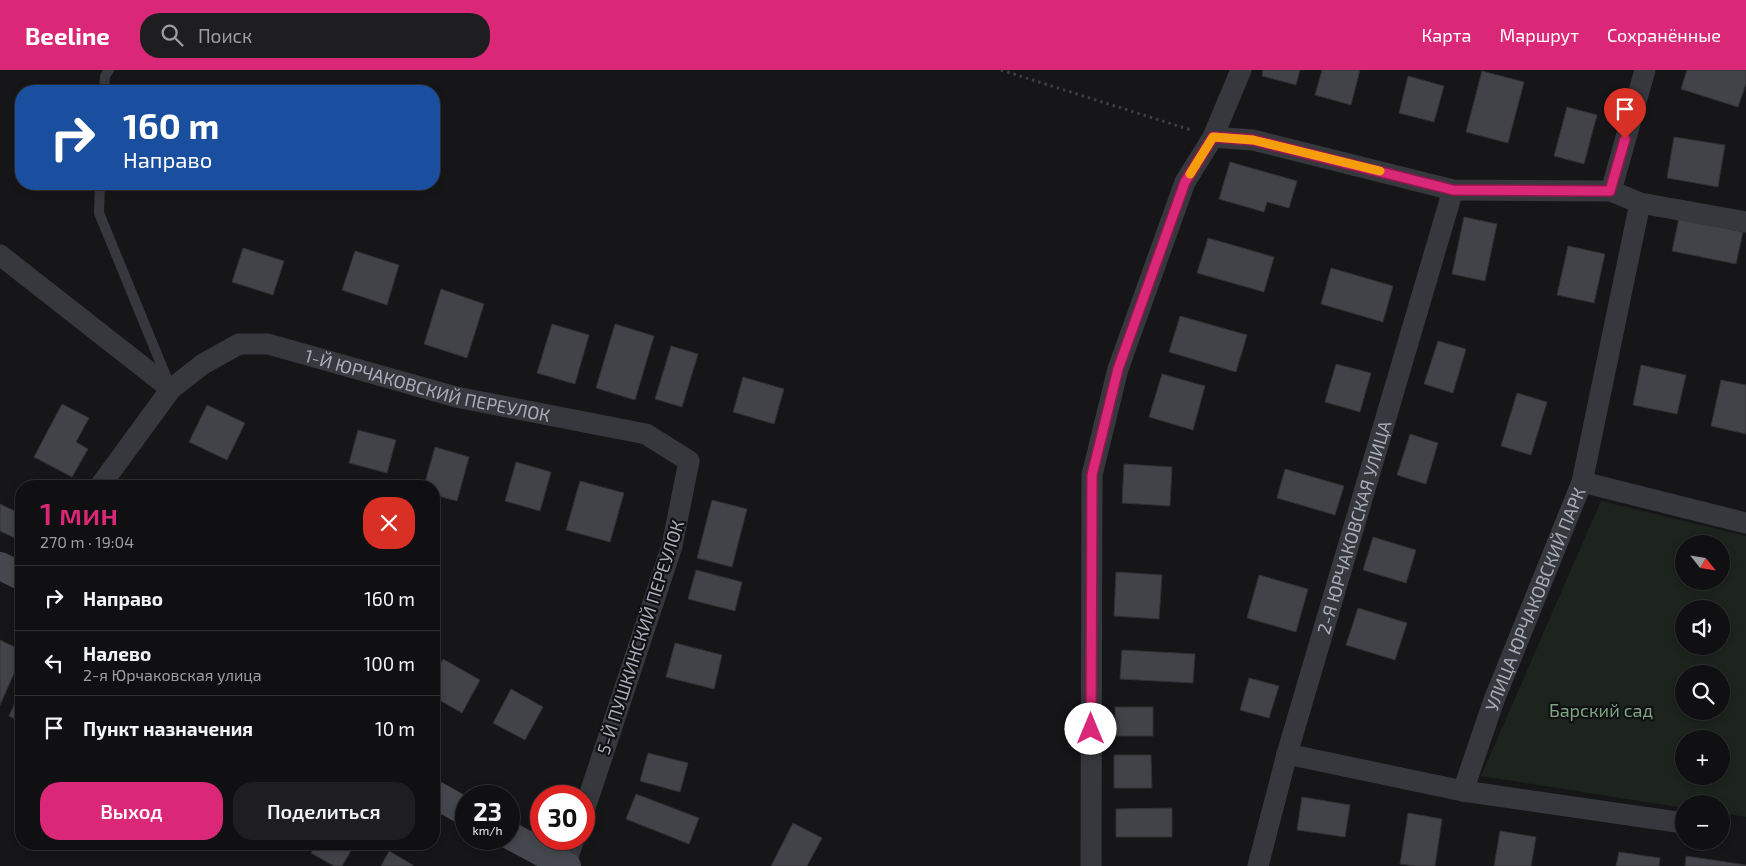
<!DOCTYPE html>
<html lang="ru">
<meta charset="utf-8">
<style>
body{margin:0;font-family:"Exo 2",sans-serif;background:#1e1e21;color:#f1f3f6;height:100vh;display:flex;flex-direction:column;font-size:19px;white-space:nowrap}
*{box-sizing:border-box;margin:0}
p{font-size:16px;color:#9c9da0}
.icon{flex:none;width:28px;height:28px;fill:none;stroke:currentColor;stroke-width:2;stroke-linecap:round;stroke-linejoin:round}
.map{position:relative;flex:1;overflow:hidden}
.side{position:absolute;left:15px;top:410px;width:425px;height:370px;display:flex;flex-direction:column;background:#101013;border-radius:20px;box-shadow:0 2px 8px #0003,0 0 0 1px #303033}
.side>*{flex:none}
.top-card{position:absolute;left:15px;top:15px;width:425px;height:105px;border-radius:20px;box-shadow:0 2px 8px #0003,0 0 0 1px #303033;background:#1a4fa0;color:#fff;overflow:hidden}
.needle{width:32px;rotate:120deg}
.buttons{position:absolute;left:1675px;top:465px;display:grid;gap:10px}
.buttons a{display:grid;place-items:center;width:55px;height:55px;border-radius:50%;background:#101013;box-shadow:0 2px 8px #0003,0 0 0 1px #303033;font-size:25px}
.speed{position:absolute;left:455px;top:715px;display:flex;gap:10px;font-size:25px;font-weight:700;text-align:center}
.speed>*{display:grid;place-content:center;width:65px;height:65px;border-radius:50%;background:#101013;box-shadow:0 2px 8px #0003,0 0 0 1px #303033;line-height:1}
.speed small{font-size:12px;font-weight:400}
.speed .limit{border:8px solid #d22;background:#fff;color:#111}
.pin{position:absolute;display:grid;place-items:center;width:42px;height:42px;color:#fff;margin:-51px -21px;border-radius:50% 50% 50% 0;rotate:-45deg;box-shadow:0 0 5px #0007}
.pin .icon{rotate:45deg}
.me{position:absolute;width:55px;margin:-28px;rotate:0deg;stroke-linejoin:round;filter:drop-shadow(0 0 4px #0008)}
.turn{display:flex;align-items:center;gap:18px;height:105px;padding:0 25px;font-size:22px}
.turn .icon{width:65px;height:65px;stroke-width:2.5}
.turn b{display:block;font-size:35px;line-height:42px}
.round{display:grid;place-items:center;flex:none;width:52px;height:52px;border-radius:20px;background:#1e1e21}
.head{display:flex;align-items:center;justify-content:space-between;height:85px;padding:0 25px}
h1{font-size:30px;font-weight:600;line-height:38px;color:#db2777}
.button{display:flex;gap:10px;margin-top:auto;padding:10px 25px}
.button a{flex:1;height:58px;border-radius:20px;background:#db2777;color:#fff;font-size:20px;font-weight:600;line-height:58px;text-align:center}
.button a+a{background:#1e1e21;color:#f1f3f6}
ul{padding:0;list-style:none}
li{display:flex;align-items:center;gap:15px;height:65px;padding:0 25px;border-top:1px solid #303033}
li div{flex:1}
li b{display:block;font-size:19px}
li em{font-style:normal}
header{display:flex;align-items:center;gap:30px;box-sizing:border-box;height:70px;padding:0 25px;background:#db2777;color:#fff}
header strong{font-size:24px}
nav{display:flex;gap:28px;margin-inline-start:auto;font-size:18px}
.search{width:350px;height:45px;background:#1e1e21;display:flex;align-items:center;gap:12px;box-sizing:border-box;padding:0 18px;border-radius:20px;color:#9c9da0;font-size:19px}
.map>svg:first-child{display:block}
.green{fill:#1c241d;fill-rule:evenodd}
.building{fill:#424349;stroke:#303035}
.lines{fill:none;stroke-linecap:round;stroke-linejoin:round}
.path{stroke:#3d3f45;stroke-width:3;stroke-dasharray:2.5 4;stroke-linecap:butt}
.service{stroke:#37383e;stroke-width:10}
.minor{stroke:#37383e;stroke-width:21}
.secondary{stroke:#45474e;stroke-width:28}
.route-casing{stroke:#8e194d;stroke-width:12}
.route{stroke:#db2777;stroke-width:9}
.slow{stroke:#f59e0b;stroke-width:9}
.labels{text-anchor:middle;dominant-baseline:central;stroke-width:4.5;stroke-linejoin:round;paint-order:stroke}
.street-label{font-size:18px;fill:#a8adb9;stroke:#111114}
.park-label{font-size:18px;fill:#7ea580;stroke:#111114}
</style>
<header>
<strong>Beeline</strong>
<div class="search"><svg class="icon" aria-label="search" viewBox="0 0 24 24"><circle cx="10" cy="10" r="6"/><path d="M15 15l6 6"/></svg>Поиск</div>
<nav><a>Карта</a><a>Маршрут</a><a>Сохранённые</a></nav>
</header>
<div class="map">
<svg width="1746" height="796" viewBox="0 0 1746 796">
<rect width="100%" height="100%" fill="#161619"/>
<path class="green" d="M1601 431 1746 466V747L1721 743V734H1684V738L1481 706ZM1684 474H1721V511H1684ZM1684 539H1721V576H1684ZM1684 604H1721V641H1684ZM1684 669H1721V706H1684Z"/>
<g class="building">
<path d="M1263 0H1300L1296 15 1262 6Z"/>
<path d="M1322 0H1360L1351 35 1315 25Z"/>
<path d="M1687 0H1746V14L1738 37 1681 19Z"/>
<path d="M1482 1 1524 12 1508 73 1466 62Z"/>
<path d="M1408 6 1444 16 1434 52 1399 43Z"/>
<path d="M1567 37 1597 45 1584 94 1554 86Z"/>
<path d="M1674 67 1725 75 1718 117 1667 108Z"/>
<path d="M1230 92 1297 111 1289 138 1267 132 1264 142 1219 129Z"/>
<path d="M1464 147 1497 154 1485 211 1452 204Z"/>
<path d="M1679 148 1743 162 1736 194 1672 181Z"/>
<path d="M1208 168 1274 187 1264 222 1197 203Z"/>
<path d="M1568 176 1605 184 1594 233 1557 225Z"/>
<path d="M243 178 284 191 273 225 232 212Z"/>
<path d="M355 181 399 195 387 235 342 220Z"/>
<path d="M1331 198 1393 216 1383 252 1321 234Z"/>
<path d="M441 219 484 234 467 288 424 274Z"/>
<path d="M1180 246 1247 265 1236 302 1169 282Z"/>
<path d="M552 254 589 265 575 314 537 303Z"/>
<path d="M615 254 654 266 635 330 596 318Z"/>
<path d="M1438 271 1466 279 1453 323 1424 314Z"/>
<path d="M671 276 698 284 682 337 655 329Z"/>
<path d="M1336 294 1371 303 1360 342 1325 332Z"/>
<path d="M1641 295 1686 305 1677 344 1633 335Z"/>
<path d="M1162 304 1205 316 1193 360 1149 347Z"/>
<path d="M743 307 784 319 774 354 733 342Z"/>
<path d="M1721 310 1746 315V364L1711 356Z"/>
<path d="M1517 323 1547 332 1531 385 1501 376Z"/>
<path d="M62 334 89 348 76 372 88 379 72 407 34 387Z"/>
<path d="M207 335 245 353 227 390 189 372Z"/>
<path d="M358 360 396 370 387 403 349 393Z"/>
<path d="M1410 364 1438 373 1426 414 1397 405Z"/>
<path d="M435 377 469 387 457 431 434 425V416H424Z"/>
<path d="M516 392 551 402 540 441 505 431Z"/>
<path d="M1124 394 1172 397 1170 436 1122 433Z"/>
<path d="M1285 399 1344 416 1335 445 1277 428Z"/>
<path d="M580 411 624 423 610 472 566 460Z"/>
<path d="M712 430 747 439 732 497 697 488Z"/>
<path d="M0 434 21 444V471L0 461Z"/>
<path d="M1373 467 1416 480 1406 513 1363 500Z"/>
<path d="M696 500 742 512 735 541 688 529Z"/>
<path d="M1116 502 1162 505 1159 549 1114 546Z"/>
<path d="M1259 505 1308 519 1296 562 1247 548Z"/>
<path d="M1358 538 1407 553 1395 590 1346 575Z"/>
<path d="M0 570 21 580V588L0 635Z"/>
<path d="M675 573 722 585 714 619 666 607Z"/>
<path d="M1122 580 1195 584 1193 613 1120 609Z"/>
<path d="M443 589 480 610 462 643 434 627V606Z"/>
<path d="M1249 608 1279 616 1269 648 1240 640Z"/>
<path d="M511 619 543 637 525 670 493 653Z"/>
<path d="M21 620V652L9 646Z"/>
<rect x="1115" y="637" width="38" height="29"/>
<path d="M648 683 688 693 680 722 640 711Z"/>
<path d="M1114 685H1151L1152 718H1114Z"/>
<path d="M636 724 699 748 689 774 626 749Z"/>
<path d="M1302 727 1350 735 1345 767 1297 760Z"/>
<path d="M1172 738V767H1116V739Z"/>
<path d="M1408 743 1442 749 1435 796H1416L1400 794Z"/>
<path d="M793 753 822 768 807 796H771Z"/>
<path d="M1500 761 1536 767 1531 796H1494Z"/>
<path d="M316 774H355L342 796H334L311 783Z"/>
<path d="M389 781 413 795V796H381Z"/>
<path d="M1619 782 1660 788 1659 796H1616Z"/>
<path d="M1686 786 1746 795V796H1685Z"/>
</g>
<g class="lines">
<path class="path" d="M1001 0 1191 60"/>
<g class="service">
<path d="M104 21 105 6 109 0"/>
<path d="M100 114 99 143 168 311"/>
</g>
<g class="minor">
<path d="M1213 67 1253 70 1453 120 1611 121 1640 133 1746 152"/>
<path d="M1611 121 1645 0"/>
<path d="M0 185 171 319"/>
<path d="M1582 412 1640 133"/>
<path id="s1" d="M100 416 171 319 203 294 239 274H268L456 327 646 364 689 391 672 476 584 741"/>
<path d="M1287 684 1463 721 1684 753"/>
<path id="s2" d="M1463 721 1494 630 1582 412 1746 453"/>
<path d="M565 796 574 769"/>
<path d="M1091 796 1092 405 1118 299 1185 112 1213 67 1241 0"/>
<path id="s3" d="M1258 796 1287 684 1453 120"/>
</g>
<g class="secondary">
<path d="M0 496 21 506"/>
<path d="M434 724 466 742"/>
<path d="M509 765 567 796"/>
</g>
</g>
<g class="lines">
<g class="route-casing">
<path id="route" d="M1091 659 1092 405 1118 299 1185 112 1213 67 1253 70 1453 120 1610 121 1625 69"/>
</g>
<use href="#route" class="route"/>
<path class="slow" d="M1190 104 1213 67 1253 70 1380 101"/>
</g>
<g class="labels">
<g class="street-label">
<text stroke="none"><textPath href="#s1" startOffset="396">1-Й ЮРЧАКОВСКИЙ ПЕРЕУЛОК</textPath></text>
<text stroke="none"><textPath href="#s3" startOffset="352">2-Я ЮРЧАКОВСКАЯ УЛИЦА</textPath></text>
<text stroke="none"><textPath href="#s2" startOffset="205">УЛИЦА ЮРЧАКОВСКИЙ ПАРК</textPath></text>
<text transform="translate(640 567) rotate(-72)">5-Й ПУШКИНСКИЙ ПЕРЕУЛОК</text>
</g>
<g class="park-label">
<text x="1601" y="640">Барский сад</text>
</g>
</g>
</svg>
<div class="buttons">
<a><svg class="needle" viewBox="-14 -14 28 28"><path d="M0-13l5 13h-10z" fill="#e53935"/><path d="M0 13l5-13h-10z" fill="#9c9da0"/></svg></a>
<a><svg class="icon" aria-label="sound" viewBox="0 0 24 24"><path d="M4 9h4l5-4v14l-5-4H4zM17 9q2 3 0 6"/></svg></a>
<a><svg class="icon" aria-label="search" viewBox="0 0 24 24"><circle cx="10" cy="10" r="6"/><path d="M15 15l6 6"/></svg></a>
<a>+</a>
<a>−</a>
</div>
<div class="speed"><div>23<small>km/h</small></div><div class="limit">30</div></div>
<div class="pin" style="left:1625px;top:69px;background:#d93025"><svg class="icon" aria-label="arrive" viewBox="0 0 24 24"><path d="M6 21V4h12l-3 4 3 4H6"/></svg></div>
<svg class="me" style="left:1091px;top:659px" viewBox="-20 -20 40 40"><circle r="19" fill="#fff"/><path d="M0-13L10 11 0 6-10 11z" fill="#db2777"/></svg>
<div class="top-card">
<div class="turn"><svg class="icon" aria-label="right" viewBox="0 0 24 24"><path d="M7 20v-9h11M14 6l5 5-5 5"/></svg><div><b>160 m</b>Направо</div></div>
</div>
<section class="side">
<div class="head"><div><h1>1 мин</h1><p>270 m · 19:04</p></div><a class="round" style="background:#d93025;color:#fff"><svg class="icon" aria-label="close" viewBox="0 0 24 24"><path d="M6 6l12 12M18 6L6 18"/></svg></a></div>
<ul>
<li><svg class="icon" aria-label="right" viewBox="0 0 24 24"><path d="M7 20v-9h11M14 6l5 5-5 5"/></svg><div><b>Направо</b></div><em>160 m</em></li>
<li><svg class="icon" aria-label="left" viewBox="0 0 24 24"><path d="M17 20v-9H6M10 6l-5 5 5 5"/></svg><div><b>Налево</b><p>2-я Юрчаковская улица</p></div><em>100 m</em></li>
<li><svg class="icon" aria-label="arrive" viewBox="0 0 24 24"><path d="M6 21V4h12l-3 4 3 4H6"/></svg><div><b>Пункт назначения</b></div><em>10 m</em></li>
</ul>
<div class="button"><a>Выход</a><a>Поделиться</a></div>
</section>
</div>
